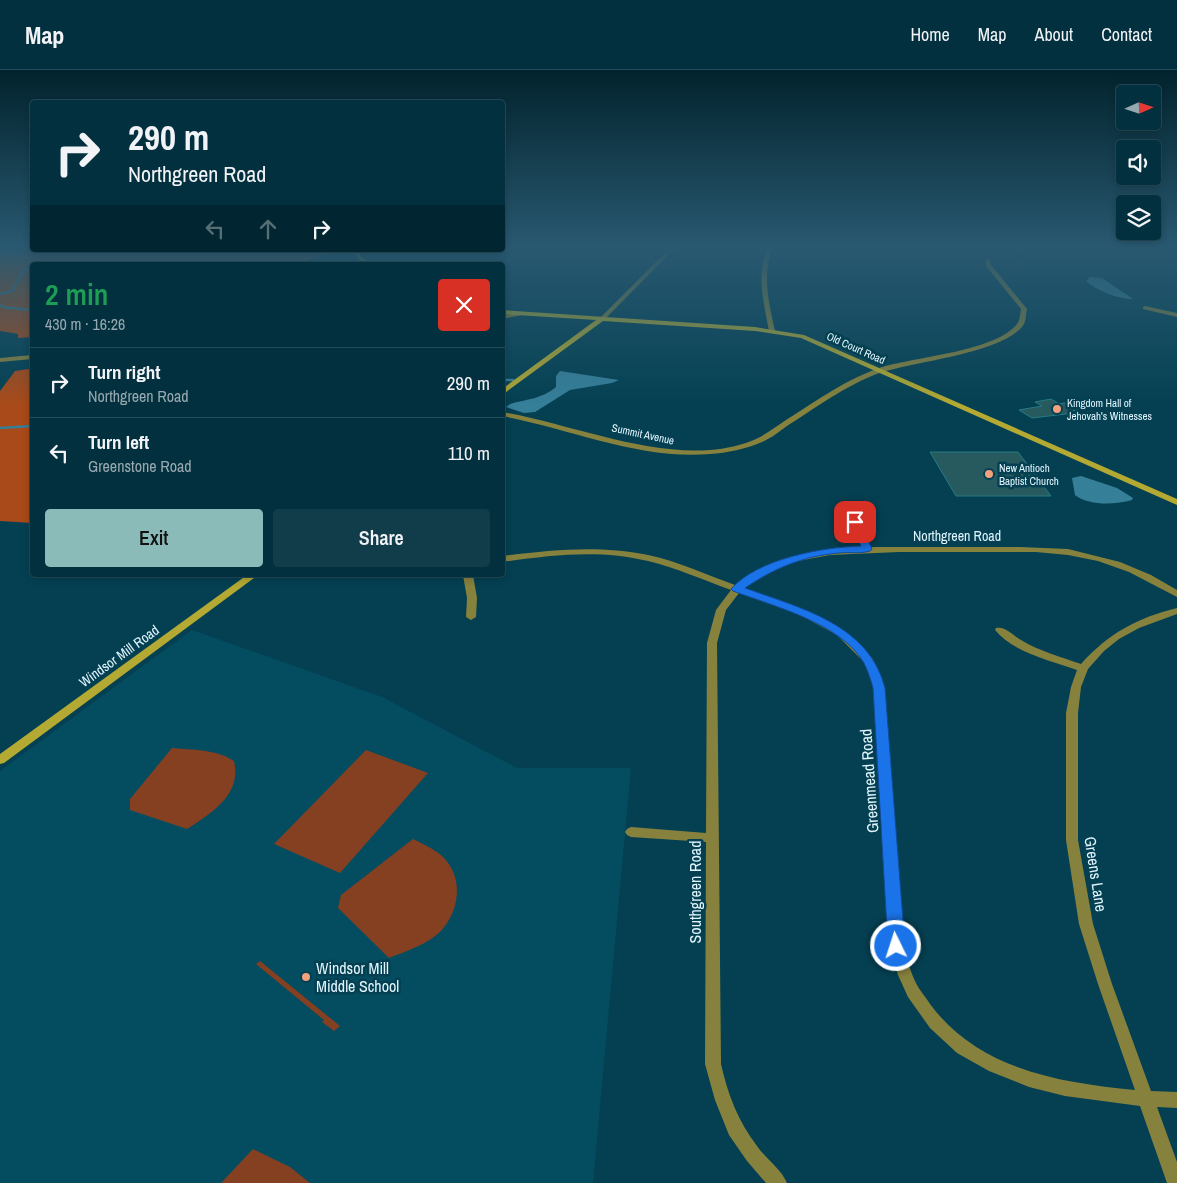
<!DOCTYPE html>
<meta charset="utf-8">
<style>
body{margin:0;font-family:"Archivo Narrow",sans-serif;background:#113c49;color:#f1f3f6;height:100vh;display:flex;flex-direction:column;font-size:19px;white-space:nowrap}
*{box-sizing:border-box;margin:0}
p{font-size:16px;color:#97a9b0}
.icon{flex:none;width:28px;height:28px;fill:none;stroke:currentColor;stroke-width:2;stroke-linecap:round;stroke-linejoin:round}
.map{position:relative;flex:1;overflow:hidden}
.sheet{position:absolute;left:30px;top:192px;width:475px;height:315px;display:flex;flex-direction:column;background:#03303e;border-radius:5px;box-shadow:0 2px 8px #0003,0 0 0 1px #244b58}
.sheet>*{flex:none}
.banner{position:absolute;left:30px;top:30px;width:475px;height:152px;border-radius:5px;box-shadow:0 2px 8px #0003,0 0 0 1px #244b58;background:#03303e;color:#f1f3f6;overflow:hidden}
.needle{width:32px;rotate:87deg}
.tools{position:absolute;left:1116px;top:15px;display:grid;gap:10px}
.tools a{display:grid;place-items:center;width:45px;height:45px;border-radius:5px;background:#03303e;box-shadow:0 2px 8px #0003,0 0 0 1px #244b58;font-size:25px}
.pin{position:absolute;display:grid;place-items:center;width:42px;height:42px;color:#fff;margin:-21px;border-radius:10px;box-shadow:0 2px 8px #0006}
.me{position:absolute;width:55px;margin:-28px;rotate:356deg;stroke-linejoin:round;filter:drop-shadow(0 0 4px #0008)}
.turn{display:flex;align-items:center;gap:18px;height:105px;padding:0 15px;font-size:22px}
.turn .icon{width:65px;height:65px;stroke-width:2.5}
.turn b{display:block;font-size:35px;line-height:42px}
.lanes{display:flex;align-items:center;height:48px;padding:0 15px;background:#0003;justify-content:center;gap:25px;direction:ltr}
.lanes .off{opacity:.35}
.round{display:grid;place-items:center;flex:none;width:52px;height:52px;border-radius:5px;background:#113c49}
.head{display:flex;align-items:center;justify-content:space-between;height:85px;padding:0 15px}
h1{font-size:30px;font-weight:600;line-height:38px;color:#1e9e55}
.action{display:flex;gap:10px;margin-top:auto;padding:10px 15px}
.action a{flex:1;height:58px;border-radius:5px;background:#8bbbb9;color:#111;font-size:20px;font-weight:600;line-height:58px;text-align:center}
.action a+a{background:#113c49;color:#f1f3f6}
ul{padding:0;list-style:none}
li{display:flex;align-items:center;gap:15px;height:70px;padding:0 15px;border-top:1px solid #244b58}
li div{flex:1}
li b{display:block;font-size:19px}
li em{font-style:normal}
header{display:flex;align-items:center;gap:30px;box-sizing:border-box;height:70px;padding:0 25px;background:#03303e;border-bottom:1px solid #244b58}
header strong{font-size:24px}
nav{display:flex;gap:28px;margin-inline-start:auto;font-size:18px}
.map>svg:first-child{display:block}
.built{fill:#044c60}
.green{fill:#844020}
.forest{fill:#a84a19}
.water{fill:#367f99}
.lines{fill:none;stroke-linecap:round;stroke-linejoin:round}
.stream-far1{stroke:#367f99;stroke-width:2}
.stream{stroke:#367f99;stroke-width:2.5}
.building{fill:#275a5f;stroke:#277b83}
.minor{fill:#87813e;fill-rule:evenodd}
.secondary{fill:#b3a933;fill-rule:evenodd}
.route{fill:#1a73e8;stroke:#114b97}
.poi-dot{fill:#f2a17e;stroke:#044052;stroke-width:2}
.labels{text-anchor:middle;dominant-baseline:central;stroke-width:5;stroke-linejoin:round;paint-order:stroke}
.far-street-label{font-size:11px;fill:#e1f5fd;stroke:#044052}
.far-poi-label{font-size:11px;fill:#e1f5fd;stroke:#044052;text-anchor:start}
.street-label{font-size:14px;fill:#e1f5fd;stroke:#044052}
.near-street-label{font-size:16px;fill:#e1f5fd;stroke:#044052}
.near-poi-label{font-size:16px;fill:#e1f5fd;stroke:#044052;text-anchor:start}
</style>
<header>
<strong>Map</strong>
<nav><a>Home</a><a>Map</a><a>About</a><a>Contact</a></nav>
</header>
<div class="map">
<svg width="1177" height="1113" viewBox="0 0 1177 1113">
<rect width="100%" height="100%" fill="#044052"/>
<path class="built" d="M192 560 382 627 517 698H631L593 1113H0V701Z"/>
<g class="green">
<path d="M172 678C193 680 216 679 234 691 242 725 211 743 187 759L130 740V729Z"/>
<path d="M366 680 428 703 340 803 274 774Z"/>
<path d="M413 769C421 773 430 777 437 782 464 801 462 838 441 861 428 874 407 881 389 888L338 838 341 825Z"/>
<path d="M260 891 340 956 334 961 322 952 324 950 256 894Z"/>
<path d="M253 1079 290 1097 310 1113H221Z"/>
</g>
<g class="forest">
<path d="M0 179 212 180C224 183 237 184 250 180H338L292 195H32V267L18 268V264L0 261Z"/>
<path d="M28 299 32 302V453L0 451V321L15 301Z"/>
</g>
<g class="water">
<path d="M1090 207 1102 208 1133 229C1118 229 1097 221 1086 211Z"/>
<path d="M560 301 619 310 612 313 570 320 535 342 524 343 506 337 510 334C527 329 542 329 556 317V306Z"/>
<path d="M1081 406 1117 418 1133 428 1132 430C1115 435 1089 436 1075 425L1072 408Z"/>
</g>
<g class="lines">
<g class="stream-far1">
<path d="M0 224 12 221 23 202 32 193"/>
<path d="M0 234 2 237 32 240"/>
</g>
<g class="stream">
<path d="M502 310H513"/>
<path d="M0 358 32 356"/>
</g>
</g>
<g class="building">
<path d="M1051 329 1059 334 1085 329 1097 336 1072 341 1074 343 1032 348 1019 340 1042 336 1035 332Z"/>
<path d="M930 382H1018L1051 426H956Z"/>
</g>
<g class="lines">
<g class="minor">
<path d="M669 179H674L605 249H601V247Z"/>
<path d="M767 179H772C762 207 769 233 775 261L772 263 769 261C764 233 756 206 767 179Z"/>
<path d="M986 189H990L991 195 1027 239C1026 243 1026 250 1024 254 1007 282 918 291 886 301 852 311 820 335 790 354 781 360 772 368 762 372 746 379 727 383 710 384 640 390 571 359 502 346V342C570 354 642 385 710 380 725 379 744 375 758 368 768 363 777 356 786 350 816 331 848 308 882 297 916 287 996 281 1017 254 1020 250 1020 244 1021 239L986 196Z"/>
<path d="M1145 236 1177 243V247L1143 239V237Z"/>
<path d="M520 242 523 244 522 245 502 249V245Z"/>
<path d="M32 285V289L0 292V288Z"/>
<path d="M855 449 859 452 870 477H1020L1068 479 1120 492 1151 505 1177 520V527L1129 502 1098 491 1068 485 1036 482H899L830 485 798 491 769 501 743 518 806 541 845 561 873 589 884 618 903 875C907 888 910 902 917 915 920 921 926 927 930 934 978 999 1059 1013 1135 1020L1098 914 1079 854 1066 770V643L1071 617 1077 600C1050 590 1014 583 995 560L996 558C1006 556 1013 566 1021 570 1039 581 1061 587 1081 594 1109 563 1137 548 1177 538V544L1139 558 1119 569 1104 581 1088 599 1081 617 1078 643V770L1093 854 1112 914 1151 1021 1177 1022V1038L1157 1037 1177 1092V1113H1167L1140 1036 1065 1026 1029 1017 989 1001 957 983 930 958 908 927 898 905 889 875 874 618 864 592 837 565 800 545 739 523 726 540 717 573 721 994C728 1025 738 1051 757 1076 766 1089 781 1099 787 1113H766L747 1091 729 1065 715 1030 705 994 706 772 631 767 627 765 625 762 627 759 631 757 706 763 707 573 716 540 731 520C704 510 676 498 648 491 600 479 550 485 502 492V486C554 480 596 475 648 485 677 491 707 505 735 515 769 485 819 480 862 477L851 452Z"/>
<path d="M463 505H473L477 528 476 547 471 550 466 547 467 528Z"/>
</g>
<g class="secondary">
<path d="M352 180H358L362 188 374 195C362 195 358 189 352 180Z"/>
<path d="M502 240 755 257 804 265 1177 429V435L801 268 755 261 603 251 502 325V319L596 250 502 244Z"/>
<path d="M247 505H258L4 693 0 694V684Z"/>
</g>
</g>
<linearGradient id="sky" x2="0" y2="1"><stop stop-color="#02232d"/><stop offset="0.53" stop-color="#295971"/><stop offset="1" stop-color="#295971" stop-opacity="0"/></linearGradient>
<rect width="1177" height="335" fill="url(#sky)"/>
<path class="route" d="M852 450H855L860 452 872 479 870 481C860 484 850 482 839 483 804 486 774 498 745 518 800 538 869 554 885 618L905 876 902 880 896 882 891 880 888 876 873 618C871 610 868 601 864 593 841 553 773 536 733 521L731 519C757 489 823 477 861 476L850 452Z"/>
<g class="poi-dot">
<circle cx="1057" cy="339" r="5"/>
<circle cx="989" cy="404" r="5"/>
<circle cx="306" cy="907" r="5"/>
</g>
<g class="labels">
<g class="far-street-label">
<text transform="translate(856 278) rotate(24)">Old Court Road</text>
<text transform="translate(643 364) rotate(12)">Summit Avenue</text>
</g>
<g class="far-poi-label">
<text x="1067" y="333">Kingdom Hall of<tspan x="1067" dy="13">Jehovah's Witnesses</tspan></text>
<text x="999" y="398">New Antioch<tspan x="999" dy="13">Baptist Church</tspan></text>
</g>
<g class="street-label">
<text x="957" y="466">Northgreen Road</text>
<text transform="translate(119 586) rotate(-36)">Windsor Mill Road</text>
</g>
<g class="near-street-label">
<text transform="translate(869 711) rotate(-94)">Greenmead Road</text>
<text transform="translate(1096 804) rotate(81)">Greens Lane</text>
<text transform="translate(695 822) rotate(-90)">Southgreen Road</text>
</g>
<g class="near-poi-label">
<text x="316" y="898">Windsor Mill<tspan x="316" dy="18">Middle School</tspan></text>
</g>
</g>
</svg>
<div class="tools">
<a><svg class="needle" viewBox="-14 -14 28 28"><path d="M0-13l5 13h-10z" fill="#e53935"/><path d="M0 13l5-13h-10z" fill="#97a9b0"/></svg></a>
<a><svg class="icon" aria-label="sound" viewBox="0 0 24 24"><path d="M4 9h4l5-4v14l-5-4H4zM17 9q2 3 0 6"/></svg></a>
<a><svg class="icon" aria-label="layers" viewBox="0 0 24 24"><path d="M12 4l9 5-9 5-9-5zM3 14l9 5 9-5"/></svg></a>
</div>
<div class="pin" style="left:855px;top:452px;background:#d93025"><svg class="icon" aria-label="arrive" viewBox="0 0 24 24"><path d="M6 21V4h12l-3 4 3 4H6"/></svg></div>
<svg class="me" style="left:896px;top:876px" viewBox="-20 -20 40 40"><circle r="17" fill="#1a73e8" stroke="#fff" stroke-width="3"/><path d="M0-11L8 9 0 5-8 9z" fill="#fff"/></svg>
<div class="banner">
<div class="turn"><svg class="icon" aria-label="right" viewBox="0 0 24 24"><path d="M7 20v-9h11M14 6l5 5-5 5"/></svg><div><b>290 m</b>Northgreen Road</div></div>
<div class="lanes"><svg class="icon off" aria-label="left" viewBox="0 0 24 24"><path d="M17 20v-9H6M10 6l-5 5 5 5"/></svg><svg class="icon off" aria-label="ahead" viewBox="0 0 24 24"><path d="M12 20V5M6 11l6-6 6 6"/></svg><svg class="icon" aria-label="right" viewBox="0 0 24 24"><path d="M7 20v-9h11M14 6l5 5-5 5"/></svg></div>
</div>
<section class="sheet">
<div class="head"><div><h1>2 min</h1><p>430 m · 16:26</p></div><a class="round" style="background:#d93025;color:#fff"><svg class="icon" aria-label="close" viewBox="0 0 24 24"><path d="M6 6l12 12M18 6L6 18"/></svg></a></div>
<ul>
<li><svg class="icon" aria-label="right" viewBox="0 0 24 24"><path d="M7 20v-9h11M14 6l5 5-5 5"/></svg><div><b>Turn right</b><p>Northgreen Road</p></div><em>290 m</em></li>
<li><svg class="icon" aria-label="left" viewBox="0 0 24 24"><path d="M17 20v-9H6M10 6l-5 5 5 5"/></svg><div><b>Turn left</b><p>Greenstone Road</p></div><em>110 m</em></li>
</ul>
<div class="action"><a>Exit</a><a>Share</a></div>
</section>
</div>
